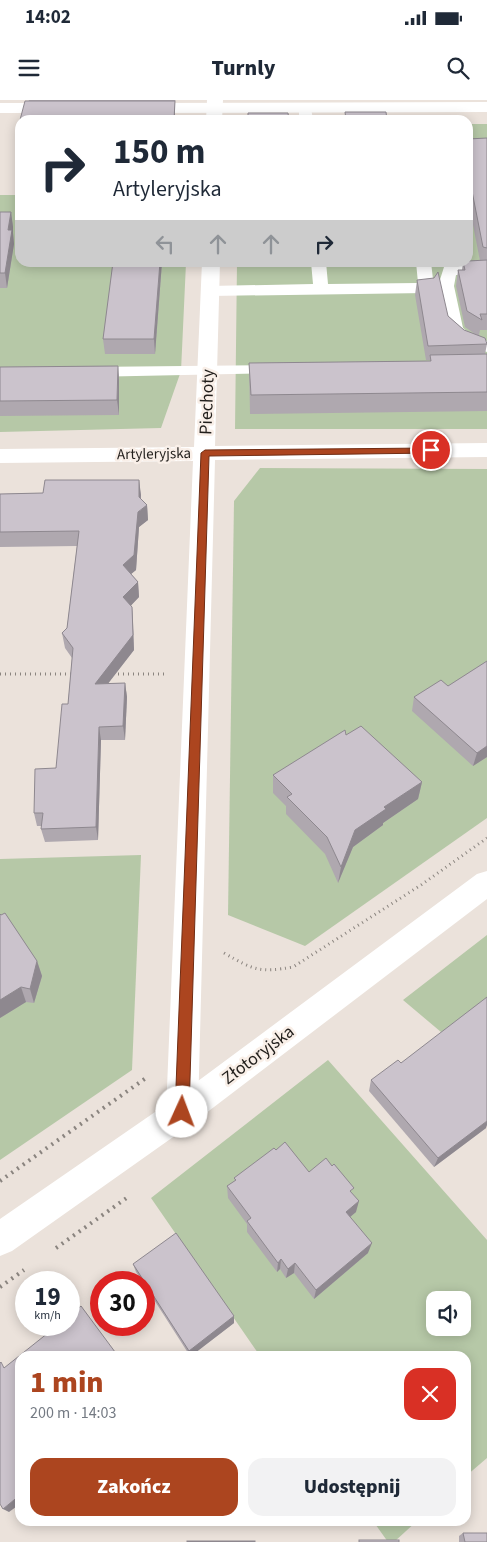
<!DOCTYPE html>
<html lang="pl">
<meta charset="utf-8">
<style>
body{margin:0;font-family:"Source Sans 3",sans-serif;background:#f2f2f3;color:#1f2937;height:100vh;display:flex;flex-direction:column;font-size:19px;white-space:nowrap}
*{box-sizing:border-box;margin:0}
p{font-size:16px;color:#747a83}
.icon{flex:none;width:28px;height:28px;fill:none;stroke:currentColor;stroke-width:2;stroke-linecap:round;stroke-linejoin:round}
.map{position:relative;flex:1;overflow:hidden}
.side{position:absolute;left:15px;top:1251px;width:456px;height:175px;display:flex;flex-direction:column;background:#fff;border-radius:15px;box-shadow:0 2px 12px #0003}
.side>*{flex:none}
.hud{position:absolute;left:15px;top:15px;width:458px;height:152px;border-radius:15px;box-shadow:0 2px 12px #0003;background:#fff;color:#1f2937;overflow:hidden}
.buttons{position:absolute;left:426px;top:1191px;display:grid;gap:10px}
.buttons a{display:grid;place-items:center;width:45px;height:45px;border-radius:10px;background:#fff;box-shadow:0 2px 12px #0003;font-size:25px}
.speed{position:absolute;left:15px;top:1171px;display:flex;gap:10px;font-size:25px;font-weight:700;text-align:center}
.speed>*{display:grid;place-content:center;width:65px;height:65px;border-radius:50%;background:#fff;box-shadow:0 2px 12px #0003;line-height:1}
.speed small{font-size:12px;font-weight:400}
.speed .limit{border:8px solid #d22;background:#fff;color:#111}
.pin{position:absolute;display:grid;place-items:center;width:42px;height:42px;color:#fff;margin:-21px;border:2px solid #fff;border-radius:50%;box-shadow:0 1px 5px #0007}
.me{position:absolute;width:55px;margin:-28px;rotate:2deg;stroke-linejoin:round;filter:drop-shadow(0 0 4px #0008)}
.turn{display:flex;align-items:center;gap:18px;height:105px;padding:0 15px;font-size:22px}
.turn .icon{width:65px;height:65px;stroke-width:2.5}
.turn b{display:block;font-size:35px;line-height:42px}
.lanes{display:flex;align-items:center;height:48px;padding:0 15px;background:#0003;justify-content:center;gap:25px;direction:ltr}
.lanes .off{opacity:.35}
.round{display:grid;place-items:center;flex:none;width:52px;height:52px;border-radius:15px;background:#f2f2f3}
.headline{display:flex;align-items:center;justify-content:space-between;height:85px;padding:0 15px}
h1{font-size:30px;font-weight:800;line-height:38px;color:#ac451f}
.button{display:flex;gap:10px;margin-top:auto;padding:10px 15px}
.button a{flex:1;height:58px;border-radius:15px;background:#ac451f;color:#fff;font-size:20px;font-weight:800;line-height:58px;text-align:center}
.button a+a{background:#f2f2f3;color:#1f2937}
.status{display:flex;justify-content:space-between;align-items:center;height:35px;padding:0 25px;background:#fff;direction:ltr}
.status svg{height:14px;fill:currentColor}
header{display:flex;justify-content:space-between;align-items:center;height:65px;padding:0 15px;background:#fff;font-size:22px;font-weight:800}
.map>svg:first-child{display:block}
.green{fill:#b6c8a7;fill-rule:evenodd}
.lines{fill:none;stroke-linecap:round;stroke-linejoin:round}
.path-far1{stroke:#8a847f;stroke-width:3;stroke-dasharray:1 4;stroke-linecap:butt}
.path{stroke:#8a847f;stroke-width:4;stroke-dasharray:2 5;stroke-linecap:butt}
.lane{fill:#fff;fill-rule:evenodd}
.street{fill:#fff;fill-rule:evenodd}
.secondary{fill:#fff;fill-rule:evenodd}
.wall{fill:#afa8af}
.shaded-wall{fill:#8e888f}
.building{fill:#cbc3cc;stroke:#8e888f}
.route{fill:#ac451f;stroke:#702d14}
.labels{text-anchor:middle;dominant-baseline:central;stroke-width:5;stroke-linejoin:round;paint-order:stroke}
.far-street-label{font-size:15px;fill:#221f1c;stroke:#f9efe8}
.street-label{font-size:18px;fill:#221f1c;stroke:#f9efe8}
</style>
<div class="status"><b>14:02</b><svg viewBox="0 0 49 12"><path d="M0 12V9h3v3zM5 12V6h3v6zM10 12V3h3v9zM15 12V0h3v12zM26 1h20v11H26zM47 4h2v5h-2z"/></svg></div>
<header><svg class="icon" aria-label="menu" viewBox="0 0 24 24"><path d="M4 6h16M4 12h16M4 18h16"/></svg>Turnly<svg class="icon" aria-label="search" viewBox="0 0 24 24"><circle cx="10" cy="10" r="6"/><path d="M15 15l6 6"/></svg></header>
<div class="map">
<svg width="487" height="1442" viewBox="0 0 487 1442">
<rect width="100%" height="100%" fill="#ebe2db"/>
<g class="green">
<path d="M468 24H487V329H235L237 163 468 162Z"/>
<path d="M0 95H20V162L186 163 181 271 161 328 0 332Z"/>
<path d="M260 368 487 369V718L305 846 228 815 234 401Z"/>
<path d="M141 755 132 970 0 1060V759Z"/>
<path d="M487 835V979L441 932 403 900Z"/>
<path d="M328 960 487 1140V1358L466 1376V1256H260L151 1098ZM435 1200H462V1228H435Z"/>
<path d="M373 1421H417L394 1442H388Z"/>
</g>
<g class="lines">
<g class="path-far1">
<path d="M0 574H74"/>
<path d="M113 574H164"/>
<path d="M224 853C254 870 259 873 293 867L421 785 487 738"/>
</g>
<g class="path">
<path d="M0 1081 146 978"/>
<path d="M56 1148 128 1097"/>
<path d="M0 1187 24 1170"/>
</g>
<g class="lane">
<path d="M305 4 311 8 313 20H299V8Z"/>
<path d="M311 162H326L328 184 418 183 416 162H431L434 188 431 191 426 193 210 196 205 194 202 191 205 188 210 186 313 184Z"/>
<path d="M449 165H487V175H456L454 186 463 228 474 237 487 241V252L462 243 447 230 438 186 444 167Z"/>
<path d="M279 265 285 267 287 270 285 273 88 277 82 276 80 272 82 268 88 267Z"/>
</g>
<g class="street">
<path d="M207 0H223L222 20H206Z"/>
<path d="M202 162H220L215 346 487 343V357L215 360 198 1012 193 1023 182 1027 171 1023 166 1012 193 361 0 363V349L194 347Z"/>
</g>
<g class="secondary">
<path d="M487 2V12L139 13 133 11 131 8 133 5 139 3Z"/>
<path d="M0 3H61L67 5 69 8 67 11 61 13H0Z"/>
<path d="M487 771V799L193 1023 12 1151 0 1156V1119L171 1001 477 774Z"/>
</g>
</g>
<g class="wall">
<path d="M29 0H176L175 1V20H20Z"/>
<path d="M20 22V40L18 29Z"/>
<path d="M487 38V230H480L479 235 487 244 485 254H487V311L250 314 249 263 430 261V260H426L415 195 417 180 448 216 464 230 475 234 465 227 456 186 458 170H462L463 162 480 161 468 99V39Z"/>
<path d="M0 112H11L13 127V133L14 144 7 188H0Z"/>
<path d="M113 162H162L155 254H105L103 239Z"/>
<path d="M118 266 119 281V315L0 316V267Z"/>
<path d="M139 380 141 399 147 405 148 420 139 427 136 470 131 474 138 482 139 497 130 506 132 507 133 522 134 550 108 583H125L127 597 125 640H101L98 740 45 742 41 729 42 726H37L34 713 56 668 68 604 72 558 65 548 62 533 67 528 77 446 0 447V394L43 393Z"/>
<path d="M487 561V657L473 666 412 611 414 597 448 586Z"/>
<path d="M346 635 422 682 418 699 383 723V725L353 747 338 783 325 754 286 714V706L273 693V675Z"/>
<path d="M37 861 42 876 34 903 26 902 0 918Z"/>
<path d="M401 963 486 1028 434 1067 369 991 371 980Z"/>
<path d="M276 1050 309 1072 353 1094 356 1112 350 1117 368 1153 314 1199 294 1173 286 1178 280 1169 277 1172 247 1132V1124L228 1098 227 1086 235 1081 234 1078Z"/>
<path d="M133 1164 234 1216V1223L191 1256H190L144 1184V1182H143L136 1172Z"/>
<path d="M463 1433 487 1442H459V1436Z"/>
</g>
<g class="shaded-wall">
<path d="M175 1V20H174Z"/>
<path d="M11 112 13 127V133L14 144 7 188 5 173 8 130Z"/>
<path d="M160 162H162L155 254 154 239Z"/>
<path d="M118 266 119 281V315L117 300Z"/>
<path d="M139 380 141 395 140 411 147 405 148 420 139 427 136 470 125 479 123 465 139 397Z"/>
<path d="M138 482 139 497 125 512 123 497Z"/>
<path d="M132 507 134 550 97 598 95 584Z"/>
<path d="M125 583 127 597 125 640 123 626Z"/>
<path d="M99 627 101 640 98 740 96 727Z"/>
<path d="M487 646V657L473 666 477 653Z"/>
<path d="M422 682 418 699 383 723V725L353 747 338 783 341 767 355 730 384 707Z"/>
<path d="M37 861 42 876 34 903 30 889Z"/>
<path d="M21 887 26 902 0 918V900Z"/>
<path d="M487 1021V1025L486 1028 434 1067 438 1058Z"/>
<path d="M359 1101 356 1112 343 1123 346 1112Z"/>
<path d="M372 1143 368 1153 314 1199 316 1190Z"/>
<path d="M281 1159 280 1169 277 1172 278 1163Z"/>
<path d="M295 1163 294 1173 286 1178 288 1169Z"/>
<path d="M234 1216V1223L191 1256H190L189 1251Z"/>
<path d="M20 1395V1404L9 1412 3 1409Z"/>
</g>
<g class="building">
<path d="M25 1H175L174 20H20Z"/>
<path d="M345 12H386L387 20H346Z"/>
<path d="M248 13H288L289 20H248Z"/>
<path d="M487 38V148L483 147 468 71V39Z"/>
<path d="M0 112H11L8 130H12L5 173H0Z"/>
<path d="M487 160V214H480L482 220 467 211 458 170H465L463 162H468V161Z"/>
<path d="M113 162H160L154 239H103Z"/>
<path d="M438 172 448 216 464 230 485 238 487 244 428 246 417 180 434 178Z"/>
<path d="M487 254V292L251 295 249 263 431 261 430 255Z"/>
<path d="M118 266 117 300 0 301V267Z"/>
<path d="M45 380H139V397L147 405 138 412 134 455 123 465 138 482 123 497 132 507 133 535 95 584 125 583 123 626 99 627 96 727 41 729 43 713H34L35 669 56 668 62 604H68L73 548 62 533 67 528 79 431 0 432V394L43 393Z"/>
<path d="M487 561V646L477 653 414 597 441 580 448 586Z"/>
<path d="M361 626 422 682 384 707 386 709 355 730 341 767 327 737 287 697 292 694 273 675 345 630 346 635Z"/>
<path d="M5 813 37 861 30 889 21 887 0 900V814L1 815Z"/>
<path d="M487 897V1021L438 1058 371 980 398 960 401 963Z"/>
<path d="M285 1042 309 1072 326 1058 332 1066 334 1064 354 1088 350 1091 359 1101 346 1112 372 1143 316 1190 295 1163 288 1169 281 1159 278 1163 247 1121 251 1118 227 1086 236 1080 234 1078 274 1048 276 1050Z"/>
<path d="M176 1133 234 1216 189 1251 133 1164Z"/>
<path d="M81 1206 118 1256H20V1395L3 1409 0 1404V1263L1 1262 4 1268 58 1225H69V1216Z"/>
<path d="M463 1433H487V1442H465Z"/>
<rect x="359" y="1440" width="40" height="2"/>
<rect x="187" y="1441" width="68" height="1"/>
</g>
<path class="route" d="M431 348H434V353L209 356 189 1012 187 1016 182 1018 177 1016 175 1012 201 353 205 350Z"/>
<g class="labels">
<g class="far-street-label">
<text transform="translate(154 354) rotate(-1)">Artyleryjska</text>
</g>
<g class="street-label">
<text transform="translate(207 302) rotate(-88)">Piechoty</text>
<text transform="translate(258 955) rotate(-37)">Złotoryjska</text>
</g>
</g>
</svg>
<div class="buttons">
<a><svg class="icon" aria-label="sound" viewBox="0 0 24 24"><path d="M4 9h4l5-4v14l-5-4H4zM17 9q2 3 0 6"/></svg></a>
</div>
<div class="speed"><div>19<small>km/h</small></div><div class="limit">30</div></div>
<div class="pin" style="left:431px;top:350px;background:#d93025"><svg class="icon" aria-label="arrive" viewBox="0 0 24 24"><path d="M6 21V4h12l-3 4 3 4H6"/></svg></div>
<svg class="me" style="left:182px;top:1012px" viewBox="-20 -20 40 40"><circle r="19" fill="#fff"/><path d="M0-13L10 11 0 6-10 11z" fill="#ac451f"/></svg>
<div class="hud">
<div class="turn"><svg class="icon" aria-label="right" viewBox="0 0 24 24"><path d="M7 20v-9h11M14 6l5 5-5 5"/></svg><div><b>150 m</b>Artyleryjska</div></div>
<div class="lanes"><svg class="icon off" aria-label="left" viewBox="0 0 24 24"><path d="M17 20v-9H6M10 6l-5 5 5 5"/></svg><svg class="icon off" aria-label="ahead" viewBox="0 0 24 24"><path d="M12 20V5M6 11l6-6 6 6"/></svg><svg class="icon off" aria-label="ahead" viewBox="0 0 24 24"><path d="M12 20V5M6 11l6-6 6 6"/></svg><svg class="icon" aria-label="right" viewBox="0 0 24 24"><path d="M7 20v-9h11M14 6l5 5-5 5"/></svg></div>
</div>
<section class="side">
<div class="headline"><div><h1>1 min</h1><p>200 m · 14:03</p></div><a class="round" style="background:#d93025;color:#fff"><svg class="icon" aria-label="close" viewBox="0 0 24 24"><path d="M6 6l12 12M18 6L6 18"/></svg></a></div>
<div class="button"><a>Zakończ</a><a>Udostępnij</a></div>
</section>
</div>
